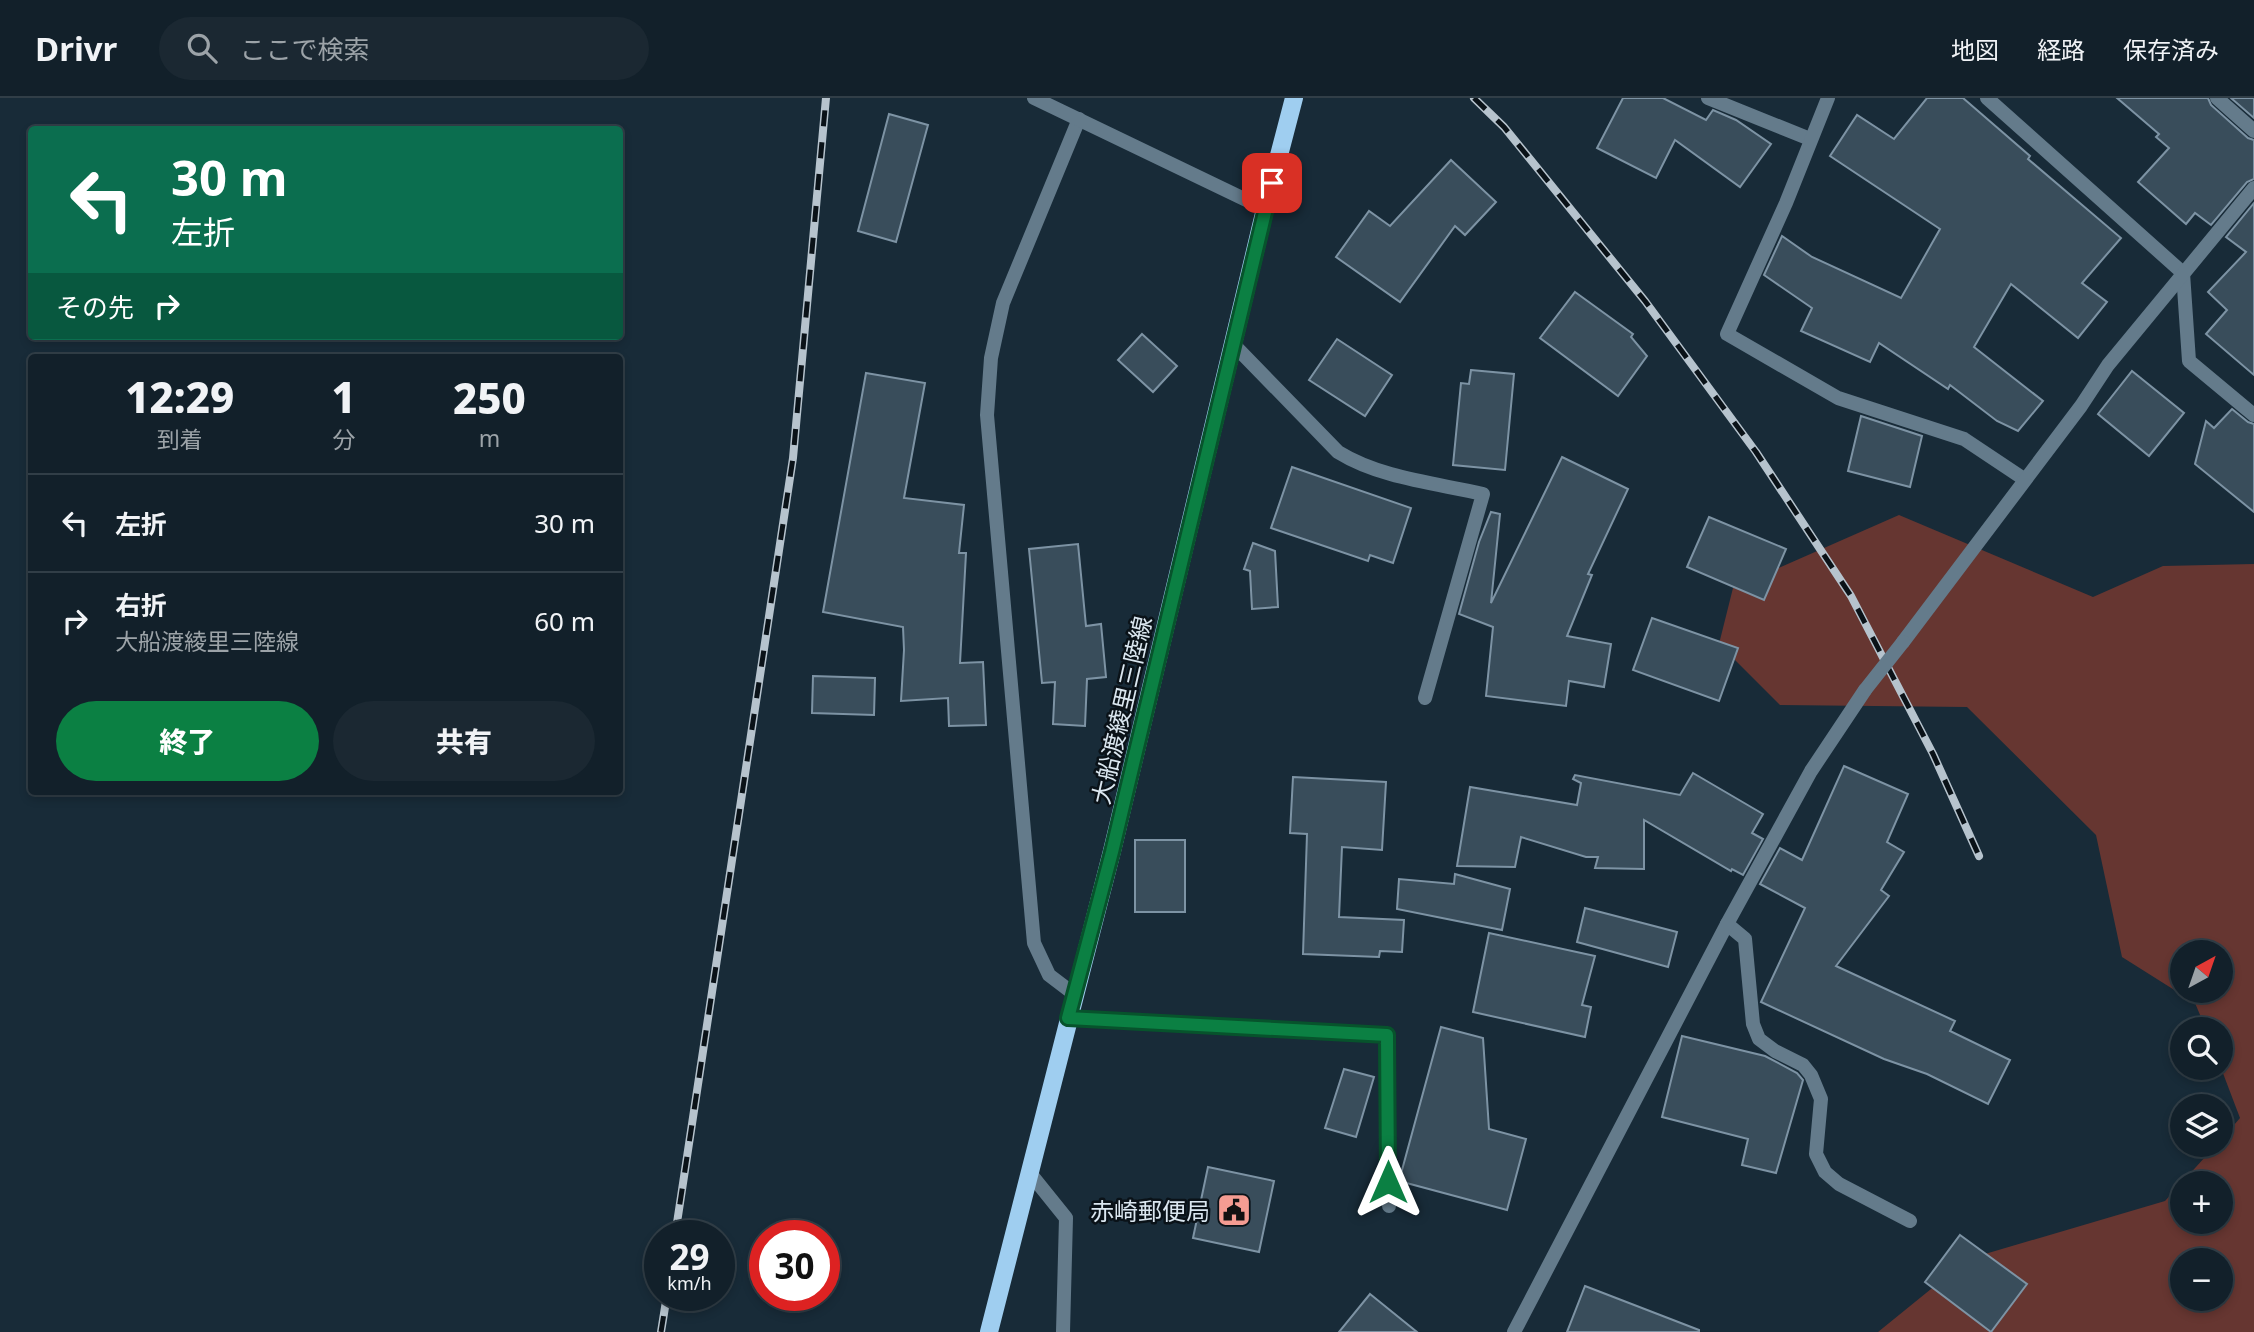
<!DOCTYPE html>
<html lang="ja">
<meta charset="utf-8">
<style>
body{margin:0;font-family:"Noto Sans","Noto Sans JP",sans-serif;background:#1b2832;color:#f1f3f6;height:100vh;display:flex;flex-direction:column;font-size:26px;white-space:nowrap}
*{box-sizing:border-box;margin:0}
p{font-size:23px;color:#9ca3a8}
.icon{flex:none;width:38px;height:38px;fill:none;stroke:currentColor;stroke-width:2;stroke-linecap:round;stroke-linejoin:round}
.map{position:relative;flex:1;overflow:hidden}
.panel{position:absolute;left:28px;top:256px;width:595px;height:441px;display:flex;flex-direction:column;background:#12202a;border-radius:7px;box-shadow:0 4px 10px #0003,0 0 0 2px #313e47}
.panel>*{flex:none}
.banner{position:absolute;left:28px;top:28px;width:595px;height:214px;border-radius:7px;box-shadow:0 4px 10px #0003,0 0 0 2px #313e47;background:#0b6e4f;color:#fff;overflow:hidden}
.needle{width:46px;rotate:40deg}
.controls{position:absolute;left:2170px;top:842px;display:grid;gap:14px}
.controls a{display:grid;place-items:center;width:63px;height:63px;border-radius:50%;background:#12202a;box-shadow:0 4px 10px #0003,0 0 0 2px #313e47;font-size:35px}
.speed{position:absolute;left:644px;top:1122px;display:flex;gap:14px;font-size:35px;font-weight:700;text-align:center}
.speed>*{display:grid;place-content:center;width:91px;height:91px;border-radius:50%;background:#12202a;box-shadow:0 4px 10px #0003,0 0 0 2px #313e47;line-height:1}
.speed small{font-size:18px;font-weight:400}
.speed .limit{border:10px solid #d22;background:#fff;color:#111}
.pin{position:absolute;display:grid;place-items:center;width:60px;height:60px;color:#fff;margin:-30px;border-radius:14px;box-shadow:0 4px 10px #0006}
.me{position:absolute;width:77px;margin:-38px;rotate:0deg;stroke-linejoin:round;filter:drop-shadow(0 0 5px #0008)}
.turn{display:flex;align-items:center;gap:24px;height:147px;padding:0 28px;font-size:32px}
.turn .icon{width:91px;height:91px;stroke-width:2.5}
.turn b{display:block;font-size:49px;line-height:60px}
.then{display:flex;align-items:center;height:66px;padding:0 28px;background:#0003;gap:14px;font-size:26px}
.eta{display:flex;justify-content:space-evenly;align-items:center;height:119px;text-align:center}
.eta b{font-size:42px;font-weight:800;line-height:49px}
.primary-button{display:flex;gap:14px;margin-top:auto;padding:14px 28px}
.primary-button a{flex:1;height:80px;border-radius:42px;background:#0b8043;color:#fff;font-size:28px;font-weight:800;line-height:80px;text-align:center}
.primary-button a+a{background:#1b2832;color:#f1f3f6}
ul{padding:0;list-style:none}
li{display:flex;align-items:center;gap:21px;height:98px;padding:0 28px;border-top:2px solid #313e47}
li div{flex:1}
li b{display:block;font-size:26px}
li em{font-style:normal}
header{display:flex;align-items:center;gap:42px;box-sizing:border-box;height:98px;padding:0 35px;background:#12202a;border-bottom:2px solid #313e47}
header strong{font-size:33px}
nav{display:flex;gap:38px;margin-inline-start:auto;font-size:24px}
.search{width:490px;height:63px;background:#1b2832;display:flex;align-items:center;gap:18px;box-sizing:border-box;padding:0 24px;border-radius:38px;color:#9ca3a8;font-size:26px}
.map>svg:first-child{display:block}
.green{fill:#663631;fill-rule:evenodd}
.building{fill:#394d5b;stroke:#7d93a4;stroke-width:2}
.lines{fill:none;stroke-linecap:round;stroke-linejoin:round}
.minor{stroke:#647b8b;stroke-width:14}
.tertiary{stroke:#647b8b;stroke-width:14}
.primary{stroke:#9fcef0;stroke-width:18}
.rail-casing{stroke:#b6c3cd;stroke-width:8}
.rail{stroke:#0a1218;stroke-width:5;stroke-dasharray:16;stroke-linecap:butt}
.minor-bridge{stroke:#647b8b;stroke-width:14}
.route-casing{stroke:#07532c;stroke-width:18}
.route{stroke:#0b8043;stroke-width:12}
.labels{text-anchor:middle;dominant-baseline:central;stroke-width:5;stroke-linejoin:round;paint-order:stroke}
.street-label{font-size:24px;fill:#dbe7f0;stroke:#0a1218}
.poi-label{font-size:24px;fill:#dbe7f0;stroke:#0a1218;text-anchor:end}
</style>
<header>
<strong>Drivr</strong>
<div class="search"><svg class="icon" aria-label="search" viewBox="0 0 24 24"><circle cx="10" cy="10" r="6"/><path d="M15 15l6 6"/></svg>ここで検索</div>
<nav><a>地図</a><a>経路</a><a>保存済み</a></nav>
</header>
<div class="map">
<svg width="2254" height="1234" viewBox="0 0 2254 1234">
<rect width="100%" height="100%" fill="#182b38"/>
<path class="green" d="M1899 417 2093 499 2163 468 2254 466V1234H1878L1968 1161 2165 1103 2216 1047 2221 1046V1042L2240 1020 2221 970V931H2206L2195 905 2122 859 2096 737 1967 609 1780 607 1719 546 1733 490ZM2182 854H2221V892H2182ZM2182 1085H2221V1124H2182ZM2182 1162H2221V1200H2182Z"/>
<g class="building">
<path d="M1623 0H1663L1706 22 1713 12 1736 22 1771 46 1740 89 1675 42 1656 80 1597 50Z"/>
<path d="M1927 0H1963L2030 58 2028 61 2121 140 2082 185 2107 204 2078 240 2011 186 1974 249 2043 303 2018 333 1997 323 1950 287 1948 291 1879 245 1870 264 1801 233 1812 210 1764 177 1782 138 1812 159 1901 200 1940 131 1830 58 1857 17 1894 41Z"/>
<path d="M2117 0H2208L2211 7 2248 40 2254 42V81L2247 84 2211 127 2195 115 2186 126 2138 84 2169 50 2156 39 2159 36Z"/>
<path d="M2231 0H2254V20Z"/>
<path d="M889 16 928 27 896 144 858 133Z"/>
<path d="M1451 62 1496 104 1465 137 1455 128 1400 204 1336 159 1369 113 1390 128Z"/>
<path d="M2254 105V277L2206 236 2227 212 2208 194 2246 154 2226 139Z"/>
<path d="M1575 194 1633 236 1631 239 1647 258 1618 298 1540 240Z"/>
<path d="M1142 236 1177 268 1153 294 1118 262Z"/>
<path d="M1337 241 1392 277 1365 318 1309 282Z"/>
<path d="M1471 272 1514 276 1505 372 1453 367 1461 285 1469 286Z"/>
<path d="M2132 273 2184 315 2149 358 2098 316Z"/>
<path d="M866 275 925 285 904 400 964 407 959 455H966L960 565 983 564 986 627 949 628 948 600 901 603 904 552 903 529 823 514Z"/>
<path d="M2232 311 2248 324 2254 326V414L2195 366 2206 323 2214 330Z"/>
<path d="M1861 318 1922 338 1910 389 1848 373Z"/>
<path d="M1562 359 1628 391 1588 476 1592 477 1567 538 1611 546 1604 589 1569 583 1566 608 1486 598 1493 529 1459 516 1479 444 1491 414 1500 416 1491 505Z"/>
<path d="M1292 369 1411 410 1393 465 1370 457 1368 463 1271 430Z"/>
<path d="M1709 419 1786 451 1764 502 1687 469Z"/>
<path d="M1253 445 1275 453 1278 509 1252 511 1250 473 1244 471Z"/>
<path d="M1078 446 1086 528 1101 526 1106 579 1087 581 1085 628 1053 626 1055 584 1042 585 1029 451Z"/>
<path d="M1652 520 1738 550 1719 603 1633 572Z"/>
<path d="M813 578 875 580 874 617 812 615Z"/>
<path d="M1844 668 1908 696 1887 744 1904 754 1881 792 1889 798 1836 868 1955 923 1950 933 2010 962 1988 1006 1927 976 1884 961 1761 904 1805 810 1760 786 1780 750 1802 762Z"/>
<path d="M1693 675 1763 716 1752 735 1763 741 1743 777 1732 771 1731 773 1644 722V771L1595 770 1598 759H1586L1521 739 1515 769 1457 768 1470 689 1577 707 1581 685 1573 681 1575 677 1680 697Z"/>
<path d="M1293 679 1386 684 1382 752 1342 749 1339 819 1404 822 1402 854 1380 853 1379 859 1303 856 1307 736 1290 735Z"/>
<rect x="1135" y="742" width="50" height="72"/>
<path d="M1455 776 1510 791 1502 832 1397 811 1399 781 1454 786Z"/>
<path d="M1585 810 1677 834 1668 869 1577 844Z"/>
<path d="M1489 835 1595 858 1582 907 1591 909 1585 939 1473 914Z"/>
<path d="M1441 929 1483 940 1489 1031 1526 1041 1507 1112 1399 1083Z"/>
<path d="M1682 938 1765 958 1797 975 1803 982 1776 1075 1742 1067 1748 1041 1662 1019Z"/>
<path d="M1344 971 1374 979 1356 1039 1325 1030Z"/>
<path d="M1208 1069 1274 1083 1259 1154 1193 1140Z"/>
<path d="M1960 1137 2027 1186 1991 1234 1925 1184Z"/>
<path d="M1585 1188 1699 1232V1234H1567Z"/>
<path d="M1370 1196 1417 1234H1339Z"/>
</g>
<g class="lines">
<g class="minor">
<path d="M1708 0 1810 41"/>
<path d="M1828 0 1786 105 1727 236 1838 300 1964 341 2024 381"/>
<path d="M1987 0 2183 175 2189 263 2254 317"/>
<path d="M2217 0 2254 33"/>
<path d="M1233 246 1338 354C1380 380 1435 385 1483 396L1425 600"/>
<path d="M1903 544 2081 308 2108 267 2254 90"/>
<path d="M1727 826 1745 841 1753 926 1759 941 1775 953 1803 967 1811 977 1821 1001 1816 1056 1825 1074 1839 1086 1910 1123"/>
<path d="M1074 896 1049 877 1034 845 987 317 991 260 1003 205 1079 21"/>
<path d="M1068 920 1387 937 1389 1108"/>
<path d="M1029 1074 1066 1120 1063 1234"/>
<path d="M1514 1234 1727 826 1811 673 1865 592"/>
</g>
<path class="tertiary" d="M1034 0 1265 111"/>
<path class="primary" d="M989 1234 1112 753 1265 111 1294 0"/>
<g class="rail-casing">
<g id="rail">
<path d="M1474 0 1504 29 1645 203 1756 354 1851 498 1933 656 1979 758"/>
<path d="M675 1138 793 360 826 0"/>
<path d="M661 1234 667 1197"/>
</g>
</g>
<use href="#rail" class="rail"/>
<path class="minor-bridge" d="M1865 592 1903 544"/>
</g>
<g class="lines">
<g class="route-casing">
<path id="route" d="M1272 85 1112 754 1068 920 1387 937 1388 1084"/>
</g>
<use href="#route" class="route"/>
</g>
<defs>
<g id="civic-square" transform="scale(1.75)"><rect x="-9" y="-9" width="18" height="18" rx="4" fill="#f59c92" stroke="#0a1218"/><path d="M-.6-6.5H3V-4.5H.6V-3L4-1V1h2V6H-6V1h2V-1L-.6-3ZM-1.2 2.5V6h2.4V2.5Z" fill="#111"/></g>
</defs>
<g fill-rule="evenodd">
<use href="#civic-square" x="1234" y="1112"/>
</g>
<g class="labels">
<g class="street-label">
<text transform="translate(1121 612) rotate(-77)">大船渡綾里三陸線</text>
</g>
<g class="poi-label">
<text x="1210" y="1112">赤崎郵便局</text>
</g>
</g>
</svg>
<div class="controls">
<a><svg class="needle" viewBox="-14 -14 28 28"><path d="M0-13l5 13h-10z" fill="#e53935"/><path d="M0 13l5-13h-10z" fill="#9ca3a8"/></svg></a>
<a><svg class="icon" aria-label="search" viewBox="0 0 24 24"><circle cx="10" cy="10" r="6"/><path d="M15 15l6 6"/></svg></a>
<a><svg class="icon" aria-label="layers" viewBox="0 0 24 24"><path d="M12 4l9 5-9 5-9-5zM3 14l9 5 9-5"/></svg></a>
<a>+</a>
<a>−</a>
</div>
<div class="speed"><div>29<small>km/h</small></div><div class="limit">30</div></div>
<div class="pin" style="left:1272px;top:85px;background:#d93025"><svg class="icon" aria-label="arrive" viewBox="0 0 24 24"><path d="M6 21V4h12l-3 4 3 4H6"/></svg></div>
<svg class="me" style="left:1388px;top:1084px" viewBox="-20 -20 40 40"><path d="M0-17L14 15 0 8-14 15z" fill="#0b8043" stroke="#fff" stroke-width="4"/></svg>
<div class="banner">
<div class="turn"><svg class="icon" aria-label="left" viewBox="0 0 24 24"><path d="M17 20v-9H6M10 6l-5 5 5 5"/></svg><div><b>30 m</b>左折</div></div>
<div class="then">その先<svg class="icon" aria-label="right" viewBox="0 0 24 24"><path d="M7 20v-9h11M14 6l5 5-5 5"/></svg></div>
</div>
<section class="panel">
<div class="eta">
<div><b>12:29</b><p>到着</p></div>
<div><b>1</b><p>分</p></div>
<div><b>250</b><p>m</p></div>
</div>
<ul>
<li><svg class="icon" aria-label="left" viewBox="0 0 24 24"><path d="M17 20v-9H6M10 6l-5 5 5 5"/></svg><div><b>左折</b></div><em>30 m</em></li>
<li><svg class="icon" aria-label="right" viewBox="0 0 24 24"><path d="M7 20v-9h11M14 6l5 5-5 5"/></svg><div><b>右折</b><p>大船渡綾里三陸線</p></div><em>60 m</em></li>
</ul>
<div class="primary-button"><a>終了</a><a>共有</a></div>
</section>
</div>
